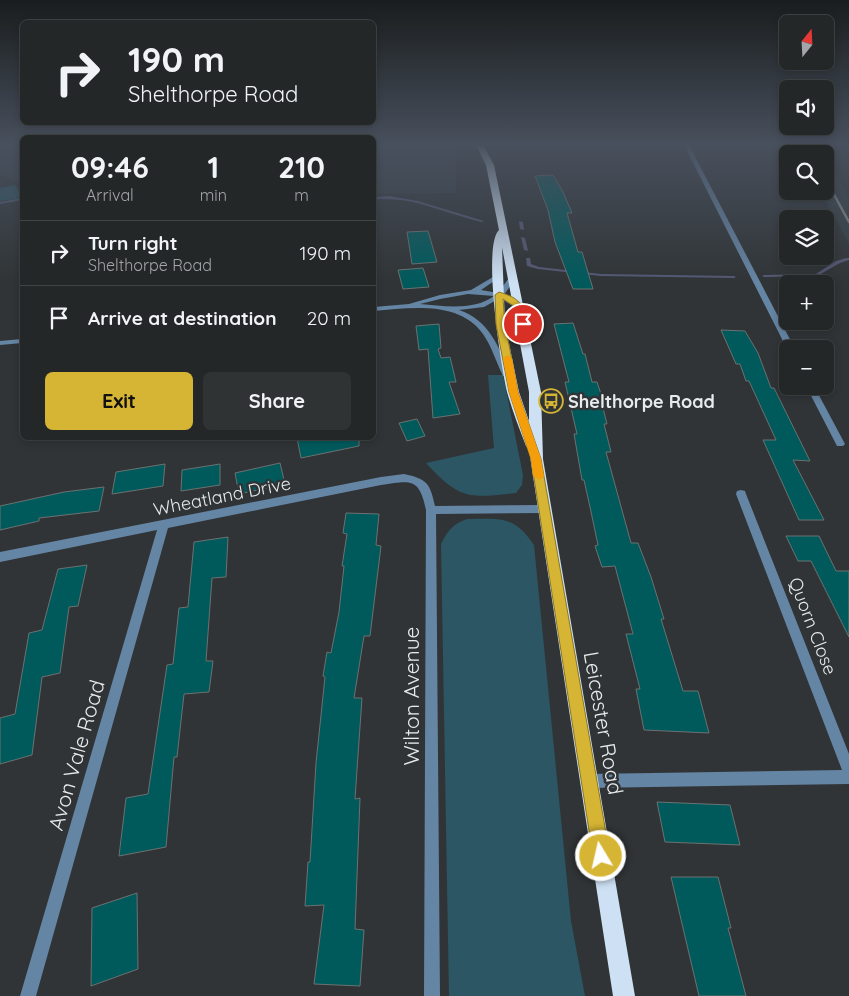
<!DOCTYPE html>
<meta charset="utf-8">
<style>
body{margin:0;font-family:Quicksand,sans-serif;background:#303334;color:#f1f3f6;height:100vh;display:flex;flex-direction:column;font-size:19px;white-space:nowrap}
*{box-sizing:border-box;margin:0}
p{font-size:16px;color:#a3a5a8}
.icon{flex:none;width:28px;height:28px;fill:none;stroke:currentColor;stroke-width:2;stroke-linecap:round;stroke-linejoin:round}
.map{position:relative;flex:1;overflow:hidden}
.sheet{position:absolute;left:20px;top:135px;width:356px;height:305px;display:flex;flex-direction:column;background:#242728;border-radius:8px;box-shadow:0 2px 8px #0003,0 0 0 1px #414445}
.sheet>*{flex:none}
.hud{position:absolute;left:20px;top:20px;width:356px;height:105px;border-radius:8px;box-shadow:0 2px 8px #0003,0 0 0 1px #414445;background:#242728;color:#f1f3f6;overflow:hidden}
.needle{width:32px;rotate:18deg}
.tools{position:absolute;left:779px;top:15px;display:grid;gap:10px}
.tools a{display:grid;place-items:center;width:55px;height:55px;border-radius:8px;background:#242728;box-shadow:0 2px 8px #0003,0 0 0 1px #414445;font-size:25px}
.pin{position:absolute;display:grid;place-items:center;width:42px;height:42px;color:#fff;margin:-21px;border:2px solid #fff;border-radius:50%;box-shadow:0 1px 5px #0007}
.me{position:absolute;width:55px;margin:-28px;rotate:351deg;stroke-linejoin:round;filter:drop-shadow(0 0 4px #0008)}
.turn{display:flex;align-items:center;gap:18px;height:105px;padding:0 25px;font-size:22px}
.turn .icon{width:65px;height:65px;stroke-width:2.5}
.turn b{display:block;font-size:35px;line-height:42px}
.eta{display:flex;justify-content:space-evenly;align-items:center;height:85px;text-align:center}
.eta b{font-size:30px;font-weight:700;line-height:35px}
.primary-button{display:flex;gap:10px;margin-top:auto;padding:10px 25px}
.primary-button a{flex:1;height:58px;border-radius:8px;background:#d6b534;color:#111;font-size:20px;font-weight:700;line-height:58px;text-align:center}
.primary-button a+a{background:#303334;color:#f1f3f6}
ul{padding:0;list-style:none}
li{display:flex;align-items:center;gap:15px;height:65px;padding:0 25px;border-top:1px solid #414445}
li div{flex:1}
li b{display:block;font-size:19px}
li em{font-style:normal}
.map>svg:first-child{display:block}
.built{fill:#343f43}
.green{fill:#2c5664}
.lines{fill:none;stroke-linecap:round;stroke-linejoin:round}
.stream{fill:#555975;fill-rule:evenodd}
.building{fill:#005a5c;stroke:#6c7171}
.minor{fill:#6585a4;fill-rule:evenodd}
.tertiary{fill:#6585a4;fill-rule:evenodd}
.trunk{fill:#cee1f4;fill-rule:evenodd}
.rail{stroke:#8d9192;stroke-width:2.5}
.route{fill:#d6b534;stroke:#8b7622}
.slow{fill:#f59e0b}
.labels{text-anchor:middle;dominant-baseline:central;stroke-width:5;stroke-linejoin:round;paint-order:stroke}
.poi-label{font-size:18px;font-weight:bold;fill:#e8ebec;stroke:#303436;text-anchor:start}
.street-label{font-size:18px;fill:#e8ebec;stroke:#303436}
.near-street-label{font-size:21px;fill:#e8ebec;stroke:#303436}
</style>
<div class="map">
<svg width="849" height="996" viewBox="0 0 849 996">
<rect width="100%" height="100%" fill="#303436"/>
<g class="built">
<path d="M0 143H22V183L0 175Z"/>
<path d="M374 143H454L457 153 456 193 374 194Z"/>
<path d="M795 143H828L829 145 818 144 824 154H801Z"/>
<path d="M825 156 849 198V244L820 191H825Z"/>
</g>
<g class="green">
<path d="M374 143H445L447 148 374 151Z"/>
<path d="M16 185 22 198 0 201V188Z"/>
<path d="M488 375H503L523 475 522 485 516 493C468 498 460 500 426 463L494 448Z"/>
<path d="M467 519C500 519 514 515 534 545L571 921 585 996H449L441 544C448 530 453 524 467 519Z"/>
</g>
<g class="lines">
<g class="stream">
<path d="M389 196 418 201 484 221 482 222C455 216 428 204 402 200 392 199 383 199 374 199V197Z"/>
<path d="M22 198V200L0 204V202Z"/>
<path d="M519 221 523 222 524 230 520 229Z"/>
<path d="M521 237 525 238 528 251 524 250Z"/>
<path d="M526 258H530L531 264 539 267 601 274 734 276 736 277 734 278 601 276 538 269 527 266Z"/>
<path d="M846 258H849V260L840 263 817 276 764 277 762 276 764 275 816 274 836 261Z"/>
</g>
</g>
<g class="building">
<path d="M553 175 563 192 572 213H567L578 252H582L593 289H573L555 242 548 210 535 176Z"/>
<path d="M428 231 437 262 412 264 407 232Z"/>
<path d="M423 268 429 287 403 289 398 270Z"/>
<path d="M573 323 583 354H585L592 382H597L603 400H601L607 424H604L611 452H606L631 543H638L651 577 664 619H661L683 691H698L709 733 644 730 636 689H640L626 634H633L615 566 602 567 595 546 598 545 590 507 584 480H582L574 434H577L565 382H569L554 324Z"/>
<path d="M439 324 441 348 438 349 441 358 450 357 456 382H449L460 414 433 418 428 349 419 350 416 326Z"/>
<path d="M721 330 745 331 758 353 771 388H774L810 461 793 460 824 520H799L763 440H776L749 381H746L740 364H736Z"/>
<path d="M417 419 425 436 407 441 399 423Z"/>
<path d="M297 438H359V446L301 458Z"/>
<path d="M280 463 285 484 239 494 235 473Z"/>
<path d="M165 464 163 486 112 494 116 472Z"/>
<path d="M220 464V485L181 491 182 470Z"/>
<path d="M104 487 99 511 39 518V521L0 530V506L64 492Z"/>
<path d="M346 513 379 514 376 545 381 546 370 636H364L354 698H362L355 799 360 798 355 929 364 930 360 986 314 984 324 905 305 906 308 862H310L316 763 325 677 323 676 327 652 331 653 339 612 344 566H342L347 534 343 533Z"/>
<path d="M786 536H819L836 571H849V637L811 561H798Z"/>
<path d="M228 537 226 577 212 578 206 661H213L209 692 184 694 177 757H174L166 847 119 856 126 798 148 794 167 665 173 664 179 608 188 607 194 542Z"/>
<path d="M87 565 78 606 69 607 60 673 42 677 32 755 0 764V718L15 714 29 633 42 630 58 569Z"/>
<path d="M657 802 730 805 740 845 665 842Z"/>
<path d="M671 877H718L731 928H728L746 996H699Z"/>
<path d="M137 893 138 969 91 986 92 908Z"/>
</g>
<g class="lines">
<g class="minor">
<path d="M683 143H688L795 349H787Z"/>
<path d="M806 386H814L845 444 843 446H837Z"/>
<path d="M404 474C427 479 430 483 435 506L544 505 548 506 549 509 548 512 544 513 436 514 440 996H424L426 510C419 477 411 481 381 485L168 528 36 996H20L157 530 0 562V552L381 477Z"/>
<path d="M741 490 745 491 746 494 849 754V784L589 788 584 786 582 781 584 776 589 774 842 770 736 494 737 491Z"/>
</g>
<g class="tertiary">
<path d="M498 274 500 275V277L481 290 498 293 511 275H515L517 276 504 295 522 304V308H516L500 298 484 307 459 310C489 320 499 347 510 374L509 376H503C496 362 492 347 483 334 459 300 409 308 374 311V307L409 304 440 295 471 290ZM468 294 494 296C474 311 443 306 420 304L440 299Z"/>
<path d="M22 339V343L0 345V341Z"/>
</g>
<path class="trunk" d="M475 143H482L494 165 541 392 543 459 635 996H613L529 450 526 446C519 428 512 410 507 392 501 366 482 246 499 230L486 165ZM502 247 529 392V421L519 392 505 324Z"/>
<g class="rail">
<path d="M811 143 817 154"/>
<path d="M825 178 849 222"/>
</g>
</g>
<linearGradient id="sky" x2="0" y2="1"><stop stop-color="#1a1d1e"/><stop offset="0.51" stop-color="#48505d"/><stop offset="1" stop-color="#48505d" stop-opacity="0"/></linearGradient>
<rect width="849" height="283" fill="url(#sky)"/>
<path class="route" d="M499 292C520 298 523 304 527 324L520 326 515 307 503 299 505 324 518 392 541 459 610 856 607 862 601 865 595 862 593 856 531 459 509 392 496 324 495 295Z"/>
<path class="slow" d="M507 355 512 358 518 392 541 459 544 476 539 480 533 476 531 459 509 392 503 358Z"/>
<defs>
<g id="bus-ring" transform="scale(1.25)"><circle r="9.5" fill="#303436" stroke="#d6b534" stroke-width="1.5"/><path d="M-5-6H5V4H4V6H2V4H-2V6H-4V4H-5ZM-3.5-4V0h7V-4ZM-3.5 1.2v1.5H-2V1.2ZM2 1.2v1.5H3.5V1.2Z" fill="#d6b534"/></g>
</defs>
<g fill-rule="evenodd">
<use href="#bus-ring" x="551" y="401"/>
</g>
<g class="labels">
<g class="poi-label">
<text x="568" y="401">Shelthorpe Road</text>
</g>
<g class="street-label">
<text transform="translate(222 496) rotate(-11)">Wheatland Drive</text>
<text transform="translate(813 626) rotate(69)">Quorn Close</text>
</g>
<g class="near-street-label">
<text transform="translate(411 696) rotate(-90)">Wilton Avenue</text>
<text transform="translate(604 723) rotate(80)">Leicester Road</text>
<text transform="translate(76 755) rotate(-74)">Avon Vale Road</text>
</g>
</g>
</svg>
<div class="tools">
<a><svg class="needle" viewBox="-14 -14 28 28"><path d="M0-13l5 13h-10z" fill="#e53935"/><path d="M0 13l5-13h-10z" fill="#a3a5a8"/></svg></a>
<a><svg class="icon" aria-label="sound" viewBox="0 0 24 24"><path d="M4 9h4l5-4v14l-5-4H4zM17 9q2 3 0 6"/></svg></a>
<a><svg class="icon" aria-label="search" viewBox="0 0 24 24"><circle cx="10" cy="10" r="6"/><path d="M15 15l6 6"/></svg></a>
<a><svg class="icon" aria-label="layers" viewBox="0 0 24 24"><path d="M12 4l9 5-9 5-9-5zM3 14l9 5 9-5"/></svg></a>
<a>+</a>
<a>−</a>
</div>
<div class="pin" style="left:523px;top:324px;background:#d93025"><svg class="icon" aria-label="arrive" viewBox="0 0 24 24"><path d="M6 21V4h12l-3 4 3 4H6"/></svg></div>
<svg class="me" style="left:601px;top:856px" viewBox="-20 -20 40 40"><circle r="17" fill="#d6b534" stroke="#fff" stroke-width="3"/><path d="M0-11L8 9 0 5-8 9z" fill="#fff"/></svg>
<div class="hud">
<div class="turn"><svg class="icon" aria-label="right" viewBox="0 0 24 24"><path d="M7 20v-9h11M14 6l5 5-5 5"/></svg><div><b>190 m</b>Shelthorpe Road</div></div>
</div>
<section class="sheet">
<div class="eta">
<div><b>09:46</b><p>Arrival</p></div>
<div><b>1</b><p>min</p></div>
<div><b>210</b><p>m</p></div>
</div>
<ul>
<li><svg class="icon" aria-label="right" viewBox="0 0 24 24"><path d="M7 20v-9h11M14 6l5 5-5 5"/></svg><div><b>Turn right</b><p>Shelthorpe Road</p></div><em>190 m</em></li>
<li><svg class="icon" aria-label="arrive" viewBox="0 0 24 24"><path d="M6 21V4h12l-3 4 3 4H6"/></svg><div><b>Arrive at destination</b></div><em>20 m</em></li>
</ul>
<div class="primary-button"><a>Exit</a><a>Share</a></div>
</section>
</div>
